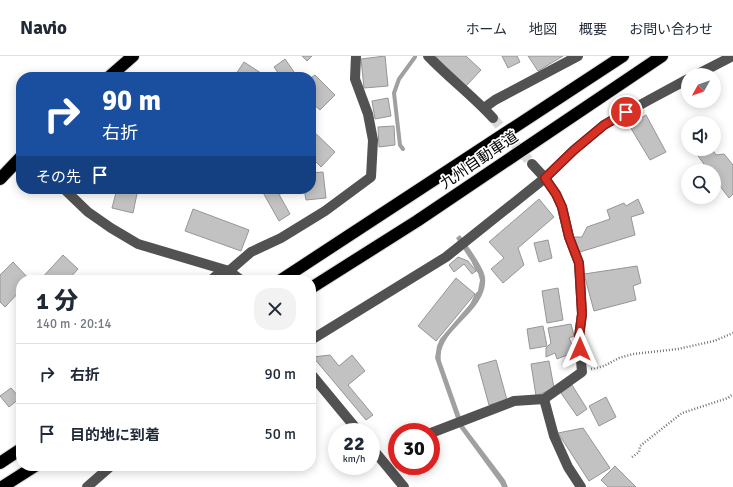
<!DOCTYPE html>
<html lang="ja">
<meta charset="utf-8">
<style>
body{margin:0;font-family:Signika,"Noto Sans JP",sans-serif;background:#f2f2f3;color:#1f2937;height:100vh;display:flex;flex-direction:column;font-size:15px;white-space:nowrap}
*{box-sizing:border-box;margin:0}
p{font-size:13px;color:#747a83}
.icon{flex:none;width:22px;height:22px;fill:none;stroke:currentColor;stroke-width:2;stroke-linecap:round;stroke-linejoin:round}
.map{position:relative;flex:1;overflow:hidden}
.drawer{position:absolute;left:16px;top:219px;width:300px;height:196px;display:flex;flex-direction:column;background:#fff;border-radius:16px;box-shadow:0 2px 10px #0003}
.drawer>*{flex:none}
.guide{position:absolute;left:16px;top:16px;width:300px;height:122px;border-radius:16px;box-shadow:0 2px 10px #0003;background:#1a4fa0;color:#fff;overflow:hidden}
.needle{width:26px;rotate:230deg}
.tools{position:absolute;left:681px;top:12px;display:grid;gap:8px}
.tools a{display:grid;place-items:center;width:40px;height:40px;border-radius:50%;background:#fff;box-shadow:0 2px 10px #0003;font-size:20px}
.speed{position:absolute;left:328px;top:367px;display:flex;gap:8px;font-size:20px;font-weight:700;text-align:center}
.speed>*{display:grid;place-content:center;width:52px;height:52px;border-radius:50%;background:#fff;box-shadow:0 2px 10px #0003;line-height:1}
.speed small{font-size:10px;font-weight:400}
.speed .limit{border:6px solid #d22;background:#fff;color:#111}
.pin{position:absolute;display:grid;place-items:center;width:34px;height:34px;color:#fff;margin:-17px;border:2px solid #fff;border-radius:50%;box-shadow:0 1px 4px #0007}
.me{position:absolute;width:44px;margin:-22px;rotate:0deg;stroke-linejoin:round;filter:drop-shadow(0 0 3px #0008)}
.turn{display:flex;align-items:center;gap:14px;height:84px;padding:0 20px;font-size:18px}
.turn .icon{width:52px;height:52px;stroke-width:2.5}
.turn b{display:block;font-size:28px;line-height:34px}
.then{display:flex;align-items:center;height:38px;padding:0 20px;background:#0003;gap:8px;font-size:15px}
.round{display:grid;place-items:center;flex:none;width:42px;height:42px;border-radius:16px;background:#f2f2f3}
.head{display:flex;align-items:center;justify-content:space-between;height:68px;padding:0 20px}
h1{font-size:24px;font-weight:800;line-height:30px}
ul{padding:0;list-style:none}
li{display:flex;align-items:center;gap:12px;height:60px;padding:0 20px;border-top:1px solid #e0e1e3}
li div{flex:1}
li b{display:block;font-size:15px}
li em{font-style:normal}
header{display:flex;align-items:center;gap:24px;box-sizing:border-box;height:56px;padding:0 20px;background:#fff;border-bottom:1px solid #e0e1e3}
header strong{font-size:19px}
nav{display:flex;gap:22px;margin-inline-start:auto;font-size:14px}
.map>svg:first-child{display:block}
.water{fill:#a0a0a0}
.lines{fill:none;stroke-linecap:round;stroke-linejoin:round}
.stream{stroke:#a0a0a0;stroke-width:4}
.building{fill:#c2c2c2;stroke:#969696}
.minor-tunnel{stroke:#d9d9d9;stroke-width:10;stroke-dasharray:10 5;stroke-linecap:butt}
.highway-casing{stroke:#dbdbdb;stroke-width:14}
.path{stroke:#747474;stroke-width:2.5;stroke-dasharray:1 2;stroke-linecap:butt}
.minor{stroke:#525252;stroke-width:10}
.highway{stroke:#000;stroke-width:12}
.route-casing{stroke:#8d1f18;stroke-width:10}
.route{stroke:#d93025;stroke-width:7}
.labels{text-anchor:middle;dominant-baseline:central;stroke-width:3.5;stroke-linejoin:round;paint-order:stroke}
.street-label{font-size:15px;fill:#000;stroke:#fff}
</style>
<header>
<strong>Navio</strong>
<nav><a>ホーム</a><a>地図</a><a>概要</a><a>お問い合わせ</a></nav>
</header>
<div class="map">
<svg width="733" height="431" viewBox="0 0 733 431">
<rect width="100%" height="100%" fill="#fff"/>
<path class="water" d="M460 179C467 189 483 210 485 221 489 256 436 273 441 305L464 370 505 424 508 431H502L500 427 459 371 435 302 437 290 440 283 470 248 475 238 478 235 480 224 478 217 476 215 471 205 456 182Z"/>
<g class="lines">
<path class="stream" d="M403 93 400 89 394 37 399 23 415 1V0"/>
</g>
<g class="building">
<path d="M302 0H312L307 5Z"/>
<path d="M385 0 388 30 364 32 361 3Z"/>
<path d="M436 0H466L481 14 466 30 436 1Z"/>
<path d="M502 0H517L520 6 508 12Z"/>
<path d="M528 0H563L538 15Z"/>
<path d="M285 3 294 16 287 21H281L274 11Z"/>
<path d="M244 6 267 21H234Z"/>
<path d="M315 19 335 39 320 54 311 46V22Z"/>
<path d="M388 42 391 60 375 63 372 45Z"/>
<path d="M646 59 666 96 650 104 629 69Z"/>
<path d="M394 70 395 89 379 91 378 71Z"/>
<path d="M312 74 335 96 321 111 311 101V76Z"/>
<path d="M693 93H712L716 99 724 98 733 109V138L729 142 714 122V115H709Z"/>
<path d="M323 116 326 142 306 144 304 133H311V117Z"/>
<path d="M117 133H138L133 157 112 152Z"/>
<path d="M261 133H276L290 158 279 165Z"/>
<path d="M278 133H298V135L279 138Z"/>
<path d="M539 143 554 161 518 192 524 209 503 227 491 213 504 202 489 186Z"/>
<path d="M638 143 644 157 631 161 635 179 580 196 572 181H582L587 171 610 163 607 154 624 147 626 150Z"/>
<path d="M193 153 249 174 241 195 185 175Z"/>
<path d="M548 184 552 202 539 206 534 187Z"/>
<path d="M63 199 78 213 68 224H40Z"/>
<path d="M458 201 468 205 476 215 472 218 464 208 454 216 449 209Z"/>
<path d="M13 206 30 224H21V234L5 251 0 246V219Z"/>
<path d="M637 210 641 227 633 230 636 244 594 255 584 218Z"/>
<path d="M456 222 475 238 436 285 418 270Z"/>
<path d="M558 232 563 264 547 267 542 235Z"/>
<path d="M571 268 574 280 569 282 575 296 557 303 555 297 546 301V292L551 287 548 272Z"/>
<path d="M543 270 547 290 530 293 527 273Z"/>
<path d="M330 299 339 310 352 299 365 315 348 329 373 359 366 364 313 301Z"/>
<path d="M496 304 507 344 489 349 478 309Z"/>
<path d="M549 305 554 332 536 340 531 308Z"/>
<path d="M572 329 587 353 577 360 561 337Z"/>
<path d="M11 332 20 342 9 351 0 340Z"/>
<path d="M606 341 616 361 599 370 589 350Z"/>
<path d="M583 372 610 412 589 425 558 377Z"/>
<path d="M615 410 636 431H608L601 424Z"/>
</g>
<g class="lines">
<path class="minor-tunnel" d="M493 62 532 108"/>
<g class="highway-casing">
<g id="highway">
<path d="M109 21 133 0"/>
<path d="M0 123 21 101"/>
<path d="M281 224 623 0"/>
<path d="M311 232 417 165 662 0"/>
<path d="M0 407 21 393"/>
<path d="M2 431 35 410"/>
</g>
</g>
<g class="path">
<path d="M591 313 604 310 619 302 633 298 678 293 714 285 733 277"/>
<path d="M632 401 639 396 640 390 682 357 728 342 733 338"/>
</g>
<g class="minor">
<path d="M428 0C449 22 473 40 493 62"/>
<path d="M696 19 733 0"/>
<path d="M484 52 495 44 578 0"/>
<path d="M64 133 88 156 111 172 138 188 229 215 241 224"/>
<path d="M229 215 251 196 281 182 325 155 371 121 373 84 368 58 355 23 356 0"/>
<path d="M211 224 223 214"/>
<path d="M311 284 446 201 545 122 574 94 604 69 649 44 688 23"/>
<path d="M311 318 359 376"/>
<path d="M544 343 554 380 568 411 581 431"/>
<path d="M431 377 514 345 544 343 582 316 579 281 582 258 579 207 569 181 562 151 556 138 545 122 532 108"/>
<path d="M371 391 404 431"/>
<path d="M87 431 111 410"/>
</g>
<use href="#highway" class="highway"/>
</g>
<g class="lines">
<g class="route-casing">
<path id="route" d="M580 293 579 281 582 258 579 207 569 181 562 151 556 138 545 122 574 94 604 69 626 56"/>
</g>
<use href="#route" class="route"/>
</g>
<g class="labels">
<g class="street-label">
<text transform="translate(479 104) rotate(-34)">九州自動車道</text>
</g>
</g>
</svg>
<div class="tools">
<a><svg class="needle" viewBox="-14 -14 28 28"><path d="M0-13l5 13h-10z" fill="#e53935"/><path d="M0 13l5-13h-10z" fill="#747a83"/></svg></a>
<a><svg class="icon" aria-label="sound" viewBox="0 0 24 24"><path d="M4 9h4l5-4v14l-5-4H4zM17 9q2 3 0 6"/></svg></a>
<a><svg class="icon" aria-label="search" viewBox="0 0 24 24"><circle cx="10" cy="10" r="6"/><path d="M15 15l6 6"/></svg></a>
</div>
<div class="speed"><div>22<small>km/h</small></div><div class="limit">30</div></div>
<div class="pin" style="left:626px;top:56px;background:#d93025"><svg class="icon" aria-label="arrive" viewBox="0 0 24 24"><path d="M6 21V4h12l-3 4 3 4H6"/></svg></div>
<svg class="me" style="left:580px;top:293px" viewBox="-20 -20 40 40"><path d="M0-17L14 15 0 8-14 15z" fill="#d93025" stroke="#fff" stroke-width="4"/></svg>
<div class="guide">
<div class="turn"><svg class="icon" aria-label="right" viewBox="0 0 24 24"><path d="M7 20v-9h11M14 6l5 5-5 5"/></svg><div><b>90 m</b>右折</div></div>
<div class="then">その先<svg class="icon" aria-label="arrive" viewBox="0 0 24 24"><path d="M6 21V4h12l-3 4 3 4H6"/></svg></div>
</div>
<section class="drawer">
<div class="head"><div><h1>1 分</h1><p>140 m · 20:14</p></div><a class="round"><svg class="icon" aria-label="close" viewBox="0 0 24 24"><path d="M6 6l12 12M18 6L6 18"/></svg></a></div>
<ul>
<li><svg class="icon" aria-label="right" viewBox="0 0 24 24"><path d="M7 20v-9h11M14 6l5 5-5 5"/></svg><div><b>右折</b></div><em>90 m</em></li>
<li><svg class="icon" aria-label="arrive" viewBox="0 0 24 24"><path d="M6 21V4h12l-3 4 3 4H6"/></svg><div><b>目的地に到着</b></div><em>50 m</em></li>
</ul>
</section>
</div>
